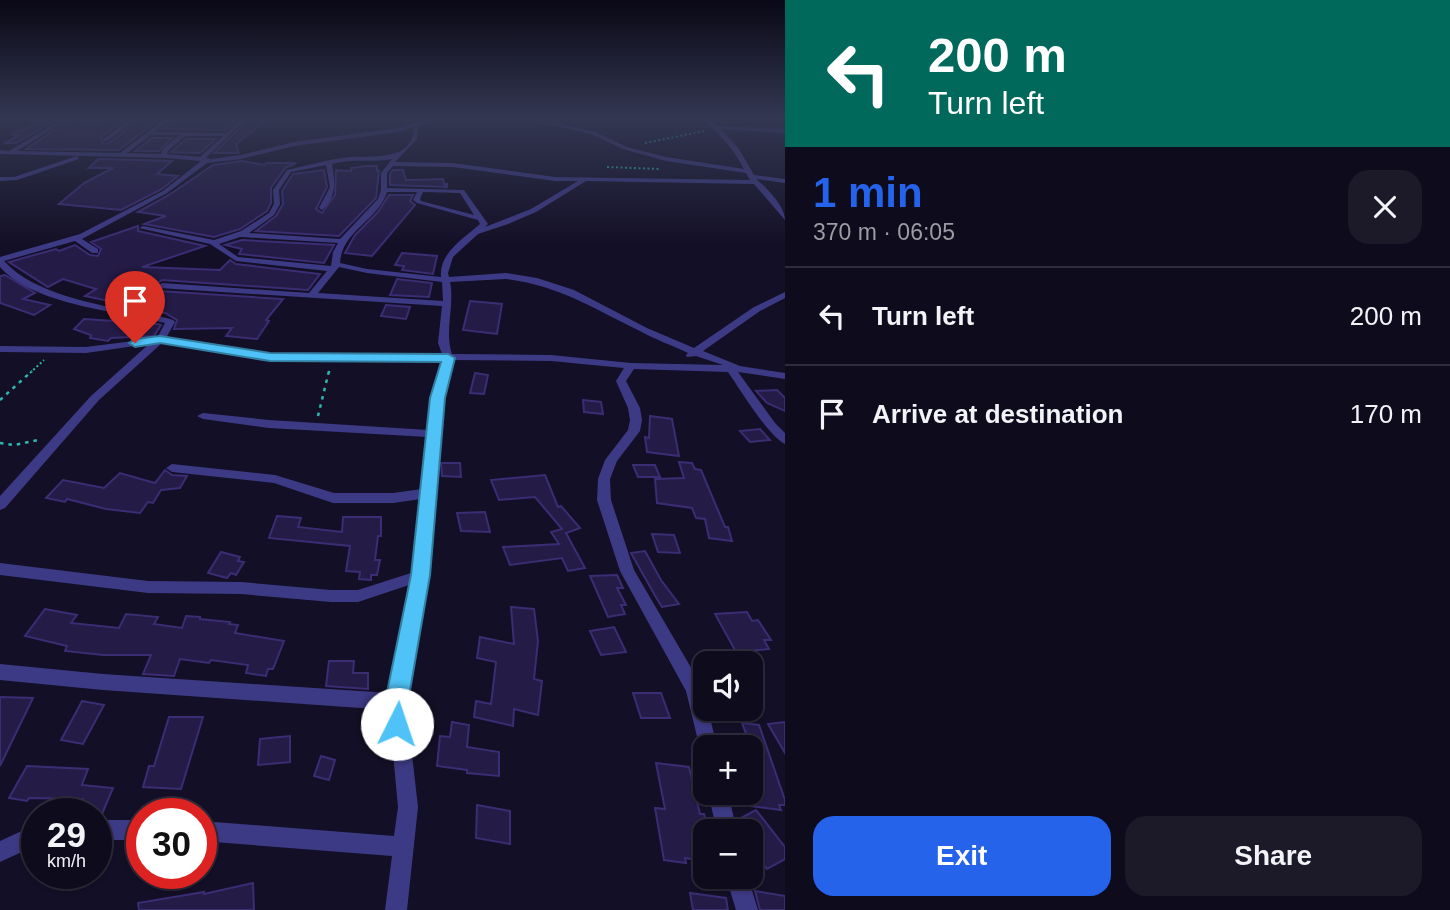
<!DOCTYPE html>
<meta charset="utf-8">
<style>
body{margin:0;font-family:Arial,sans-serif;background:#1c1929;color:#f1f3f6;height:100vh;display:flex;flex-direction:column;font-size:26px;white-space:nowrap}
*{box-sizing:border-box;margin:0}
p{font-size:23px;color:#9b9ba3}
.icon{flex:none;width:38px;height:38px;fill:none;stroke:currentColor;stroke-width:2;stroke-linecap:round;stroke-linejoin:round}
.map{position:relative;flex:1;overflow:hidden}
.drawer{display:flex;flex-direction:column;background:#0e0b1c;width:665px}
.drawer>*{flex:none}
.banner{background:#00695c;color:#fff;overflow:hidden}
.buttons{position:absolute;left:693px;top:651px;display:grid;gap:14px}
.buttons a{display:grid;place-items:center;width:70px;height:70px;border-radius:14px;background:#0e0b1c;box-shadow:0 2px 5px #0004,0 0 0 2px #2e2b3b;font-size:35px}
.speed{position:absolute;left:21px;top:798px;display:flex;gap:14px;font-size:35px;font-weight:700;text-align:center}
.speed>*{display:grid;place-content:center;width:91px;height:91px;border-radius:50%;background:#0e0b1c;box-shadow:0 2px 5px #0004,0 0 0 2px #2e2b3b;line-height:1}
.speed small{font-size:18px;font-weight:400}
.speed .limit{border:10px solid #d22;background:#fff;color:#111}
.pin{position:absolute;display:grid;place-items:center;width:60px;height:60px;color:#fff;margin:-72px -30px;border-radius:50% 50% 50% 0;rotate:-45deg;box-shadow:0 0 7px #0007}
.pin .icon{rotate:45deg}
.me{position:absolute;width:77px;margin:-38px;rotate:4deg;stroke-linejoin:round;filter:drop-shadow(0 0 5px #0008)}
.turn{display:flex;align-items:center;gap:24px;height:147px;padding:0 28px;font-size:32px}
.turn .icon{width:91px;height:91px;stroke-width:2.5}
.turn b{display:block;font-size:49px;line-height:60px}
.round{display:grid;place-items:center;flex:none;width:74px;height:74px;border-radius:21px;background:#1c1929}
.overview{display:flex;align-items:center;justify-content:space-between;height:119px;padding:0 28px}
h1{font-size:42px;font-weight:700;line-height:52px;color:#2563eb}
.action{display:flex;gap:14px;margin-top:auto;padding:14px 28px}
.action a{flex:1;height:80px;border-radius:21px;background:#2563eb;color:#fff;font-size:28px;font-weight:700;line-height:80px;text-align:center}
.action a+a{background:#1c1929;color:#f1f3f6}
ul{padding:0;list-style:none}
li{display:flex;align-items:center;gap:21px;height:98px;padding:0 28px;border-top:2px solid #2e2b3b}
li div{flex:1}
li b{display:block;font-size:26px}
li em{font-style:normal}
main{display:flex;flex:1;min-height:0}
.map>svg:first-child{display:block}
.building{fill:#241b47;stroke:#3b2d73;stroke-width:2}
.lines{fill:none;stroke-linecap:round;stroke-linejoin:round}
.path-far1{stroke:#2fb8b0;stroke-width:2;stroke-dasharray:2 2.5;stroke-linecap:butt}
.path{stroke:#2fb8b0;stroke-width:2.5;stroke-dasharray:3.5 5;stroke-linecap:butt}
.lane{stroke:#3d3a85;stroke-width:2.5}
.street{fill:#3d3a85;fill-rule:evenodd}
.route{fill:#4fc3f7;stroke:#337fa1;stroke-width:2}
</style>
<main>
<div class="map">
<svg width="785" height="910" viewBox="0 0 785 910">
<rect width="100%" height="100%" fill="#130f26"/>
<g class="building">
<path d="M74 117 89 118 88 126 104 119 129 117 101 137 103 144 109 143 143 117H162L119 150 26 149Z"/>
<path d="M176 117H231L229 120H236L225 130 162 129Z"/>
<path d="M248 120H267L236 144 239 153H214Z"/>
<path d="M41 121 51 123 16 143H4L20 135H11Z"/>
<path d="M152 138H172L159 151H135Z"/>
<path d="M186 139H216L200 153 171 152Z"/>
<path d="M98 159 172 161 157 174 178 176 162 189 121 210 59 204 84 183 113 168H89Z"/>
<path d="M242 161 265 165 266 163H296L285 168 271 188V203L267 211 240 229 214 237 144 224 166 216 138 212 169 195 213 165Z"/>
<path d="M365 166H377V171H379L376 198 339 236 256 231 276 216 283 204 282 191 293 174 324 170 327 187 316 209 322 213 335 195 336 170 351 171V168Z"/>
<path d="M393 170H403L406 180 443 179 445 187 447 183V187L390 185V174Z"/>
<path d="M389 195H413L410 201 415 205 372 256 345 253 355 235 378 212Z"/>
<path d="M138 226V231L205 246 142 267 220 270 230 260 236 264 320 274 308 290 162 280 155 285 159 291 283 299 266 320 269 321 257 339 226 336 232 328 174 329 177 320 165 313 85 296 96 289 63 279 48 287 9 262 56 249 59 251 75 245 90 255 98 256 101 249 91 242Z"/>
<path d="M242 240 334 245 324 263 239 254 242 249 225 245Z"/>
<path d="M402 253 437 256 433 274 402 270 404 266 395 265Z"/>
<path d="M5 275 35 293 23 299 50 305 34 315 0 303V276Z"/>
<path d="M397 279 432 283 429 297 390 295Z"/>
<path d="M470 301 502 304 497 334 463 330Z"/>
<path d="M386 305 410 307 406 319 381 316Z"/>
<path d="M84 319 158 324 161 325 154 336 111 338 108 341 90 338 91 335 74 329Z"/>
<path d="M475 373 488 375 484 394 470 393Z"/>
<path d="M777 390 785 398V411L767 403 756 391Z"/>
<path d="M583 400 601 402 603 414 584 412Z"/>
<path d="M650 416 672 419 679 456 647 452 645 437 649 438Z"/>
<path d="M760 429 770 440 750 442 740 431Z"/>
<path d="M679 462 692 463 695 469 701 470 725 527H728L732 541 709 538 705 519 696 518 692 508 657 503 655 479 684 478Z"/>
<path d="M441 463H460L461 477 442 476Z"/>
<path d="M633 465H655L660 477H638Z"/>
<path d="M165 470 172 475 187 476 180 488 161 490 153 503 148 502 140 513 106 509 67 499 65 502 46 498 63 480 104 488 120 473 155 483Z"/>
<path d="M545 475 558 507 561 506 580 528 566 533 585 568 568 571 562 558 510 565 503 547 559 544 551 532 562 529 535 497 499 500 491 480Z"/>
<path d="M485 512 490 532 461 531 457 513Z"/>
<path d="M277 516 301 518 298 527 342 532 343 517H381V536H378L375 560H380L377 575H371V580L359 579 360 572 346 571 350 546 269 538Z"/>
<path d="M652 534 674 535 680 553 658 552Z"/>
<path d="M645 551 661 580 679 604 662 607 657 599 631 553Z"/>
<path d="M221 552 240 557 238 561 244 562 236 575 231 573 227 578 208 573Z"/>
<path d="M617 575 623 588H617L626 605H621L625 614 608 617 590 576Z"/>
<path d="M511 607 534 609 538 641 534 679 542 681 538 715 514 709 513 726 474 717 476 701 491 704 496 662 477 658 480 637 514 644Z"/>
<path d="M45 609 77 615 71 623 119 628 126 614 158 617 154 624 182 628 186 616 200 617V619L230 622 229 624 238 625 235 633 284 641 273 669H268L266 676 246 673 248 665 211 660 209 663 180 659 174 676 143 674 151 655H103L65 651 67 646 25 636Z"/>
<path d="M747 612 752 621 758 620 771 640H764L769 649 736 652 715 614Z"/>
<path d="M614 627 626 652 601 655 590 631Z"/>
<path d="M329 661H354L353 673H368V689L326 686Z"/>
<path d="M633 693H661L670 718H641Z"/>
<path d="M0 697 33 698 0 766Z"/>
<path d="M82 701 104 705 83 744 61 740Z"/>
<path d="M169 717H203L181 789 143 787 149 766H154Z"/>
<path d="M452 722 469 725 467 747 499 752V776L467 773V770L437 766 440 736 450 737Z"/>
<path d="M785 722V753L768 724Z"/>
<path d="M742 723 759 725 785 800V805H779L781 810 750 806 746 793H751V772L761 773Z"/>
<path d="M290 736V762L258 765 260 739Z"/>
<path d="M321 756 335 760 329 780 314 776Z"/>
<path d="M656 763 689 767 700 814H704L708 831H705V861L685 858 686 863 664 860 655 808 665 809Z"/>
<path d="M27 766 88 769 82 785 113 788 102 814H77L83 799 29 798 27 801 9 798Z"/>
<path d="M477 805 510 811V844L476 838Z"/>
<path d="M756 810 785 847V859L767 869 751 848V831H739L737 820Z"/>
<path d="M253 883 254 910H139L138 903 204 892V894Z"/>
<path d="M755 891 785 896V910H760Z"/>
<path d="M690 893 726 898 728 910H693Z"/>
</g>
<g class="lines">
<g class="path-far1">
<path d="M771 117 782 120"/>
<path d="M645 143 704 131"/>
<path d="M607 167 660 169"/>
<path d="M30 373 44 360"/>
<path d="M329 373 330 369"/>
</g>
<g class="path">
<path d="M0 400 32 371"/>
<path d="M318 416 329 371"/>
<path d="M0 443 14 445 38 440"/>
</g>
<path class="lane" d="M704 118 716 117"/>
<g class="street">
<path d="M32 117H71L17 151 120 153 167 117H173L155 132 226 133 243 117H248L206 158 211 159 241 155 294 142 398 128 436 117H445L418 126 417 139 395 162 453 163 555 177 750 180 746 173 666 161 623 149 591 134 517 117H528L595 132 627 147 666 157 744 169C733 148 719 133 700 117H706L717 126 785 129V133L721 129 739 149 754 175 785 179V183L756 179C767 188 785 206 785 220L754 184 586 181 536 212 508 224 478 234 453 257 448 273 449 277 506 273 537 278 574 290 647 328 694 348 754 307 785 292V298L760 311 703 351 740 366 785 373V379L738 372 775 423 785 433V444C768 436 740 389 728 372L634 369 626 381 640 408 642 420 640 431 617 461 610 479 611 500 634 570 700 683 705 699V709H708L717 747H705V755L701 753 686 691 620 571 597 500 598 479 605 460 628 430 630 420 628 408 616 381 624 368 551 361 452 360 443 398 428 575 406 702 418 807 407 910H385L392 856 201 841V821L394 836 398 807 389 710 103 690 0 680V664L103 674 390 693 412 584 358 602H331L241 594 148 593 0 575V563L148 581 241 582 331 590H358L414 572 421 499 393 503H333L274 483 172 472 166 468 172 464 275 475 334 493H393L422 489 428 437 269 428 203 419 197 416 203 413 269 420 428 430 431 398 442 360 334 362 270 360 162 343 99 400 5 508 0 510V496L91 396 149 344 86 353 0 352V346L86 347 157 338 165 323C117 311 34 305 0 267V257L80 234 163 191 201 161 167 158 0 154V150L9 151 59 121ZM414 127C414 165 364 154 341 158 323 161 305 166 287 170L273 190 274 204 269 213 241 231 214 240 143 226 139 228 210 244 236 261 327 271 309 293 162 283 158 286 159 288 442 306 438 343 442 354 334 356 270 354 166 338 175 322 173 320C163 316 152 316 141 314 97 304 35 295 4 261L75 241 92 253H98V249L82 239 167 193 207 163 241 159 294 146 398 132ZM151 135H179L163 149 161 154 127 153ZM185 136H223L200 157 167 154 168 151ZM392 159 381 173V190L378 199 340 239 249 233 274 215 280 204 279 190 291 172 326 165 330 187 319 208 322 210C337 197 335 182 332 164 352 158 372 163 392 159ZM393 166 453 167 555 181H578L531 209 485 227 488 224 464 190 387 188V173ZM387 192H417L413 200 417 203 478 220 480 224C464 238 439 253 441 277L367 269 340 263C342 230 378 221 387 192ZM423 192 460 193 474 215 421 201 420 199ZM240 237H242L338 243 333 252 331 266 238 257 219 244ZM339 267 367 273 442 282 443 301 318 293ZM506 279C560 286 590 307 638 330 654 339 671 345 688 353L686 355 687 357 696 356 723 365 631 363 551 355 452 354C444 331 455 306 450 282Z"/>
<path d="M96 117H102L89 123V121Z"/>
<path d="M134 117H140L107 141H103V139Z"/>
<path d="M77 156 79 159 17 180 0 181V177H14Z"/>
<path d="M708 793H728L737 831H717Z"/>
<rect x="96" y="820" width="46" height="20"/>
<path d="M37 824V845L0 862V841Z"/>
<path d="M726 877H748L758 910H736Z"/>
</g>
</g>
<linearGradient id="sky" x2="0" y2="1"><stop stop-color="#0a0815"/><stop offset="0.48" stop-color="#333752"/><stop offset="1" stop-color="#333752" stop-opacity="0"/></linearGradient>
<rect width="785" height="245" fill="url(#sky)"/>
<path class="route" d="M160 336 270 353 448 354 455 358 445 398 430 575 408 702 409 724 405 732 397 735 389 732 385 724V702L411 575 430 398 441 362 270 361 160 343 135 347 129 343 135 339Z"/>
</svg>
<div class="buttons">
<a><svg class="icon" aria-label="sound" viewBox="0 0 24 24"><path d="M4 9h4l5-4v14l-5-4H4zM17 9q2 3 0 6"/></svg></a>
<a>+</a>
<a>−</a>
</div>
<div class="speed"><div>29<small>km/h</small></div><div class="limit">30</div></div>
<div class="pin" style="left:135px;top:343px;background:#d93025"><svg class="icon" aria-label="arrive" viewBox="0 0 24 24"><path d="M6 21V4h12l-3 4 3 4H6"/></svg></div>
<svg class="me" style="left:397px;top:724px" viewBox="-20 -20 40 40"><circle r="19" fill="#fff"/><path d="M0-13L10 11 0 6-10 11z" fill="#4fc3f7"/></svg>
</div>
<section class="drawer">
<div class="banner">
<div class="turn"><svg class="icon" aria-label="left" viewBox="0 0 24 24"><path d="M17 20v-9H6M10 6l-5 5 5 5"/></svg><div><b>200 m</b>Turn left</div></div>
</div>
<div class="overview"><div><h1>1 min</h1><p>370 m · 06:05</p></div><a class="round"><svg class="icon" aria-label="close" viewBox="0 0 24 24"><path d="M6 6l12 12M18 6L6 18"/></svg></a></div>
<ul>
<li><svg class="icon" aria-label="left" viewBox="0 0 24 24"><path d="M17 20v-9H6M10 6l-5 5 5 5"/></svg><div><b>Turn left</b></div><em>200 m</em></li>
<li><svg class="icon" aria-label="arrive" viewBox="0 0 24 24"><path d="M6 21V4h12l-3 4 3 4H6"/></svg><div><b>Arrive at destination</b></div><em>170 m</em></li>
</ul>
<div class="action"><a>Exit</a><a>Share</a></div>
</section>
</main>
